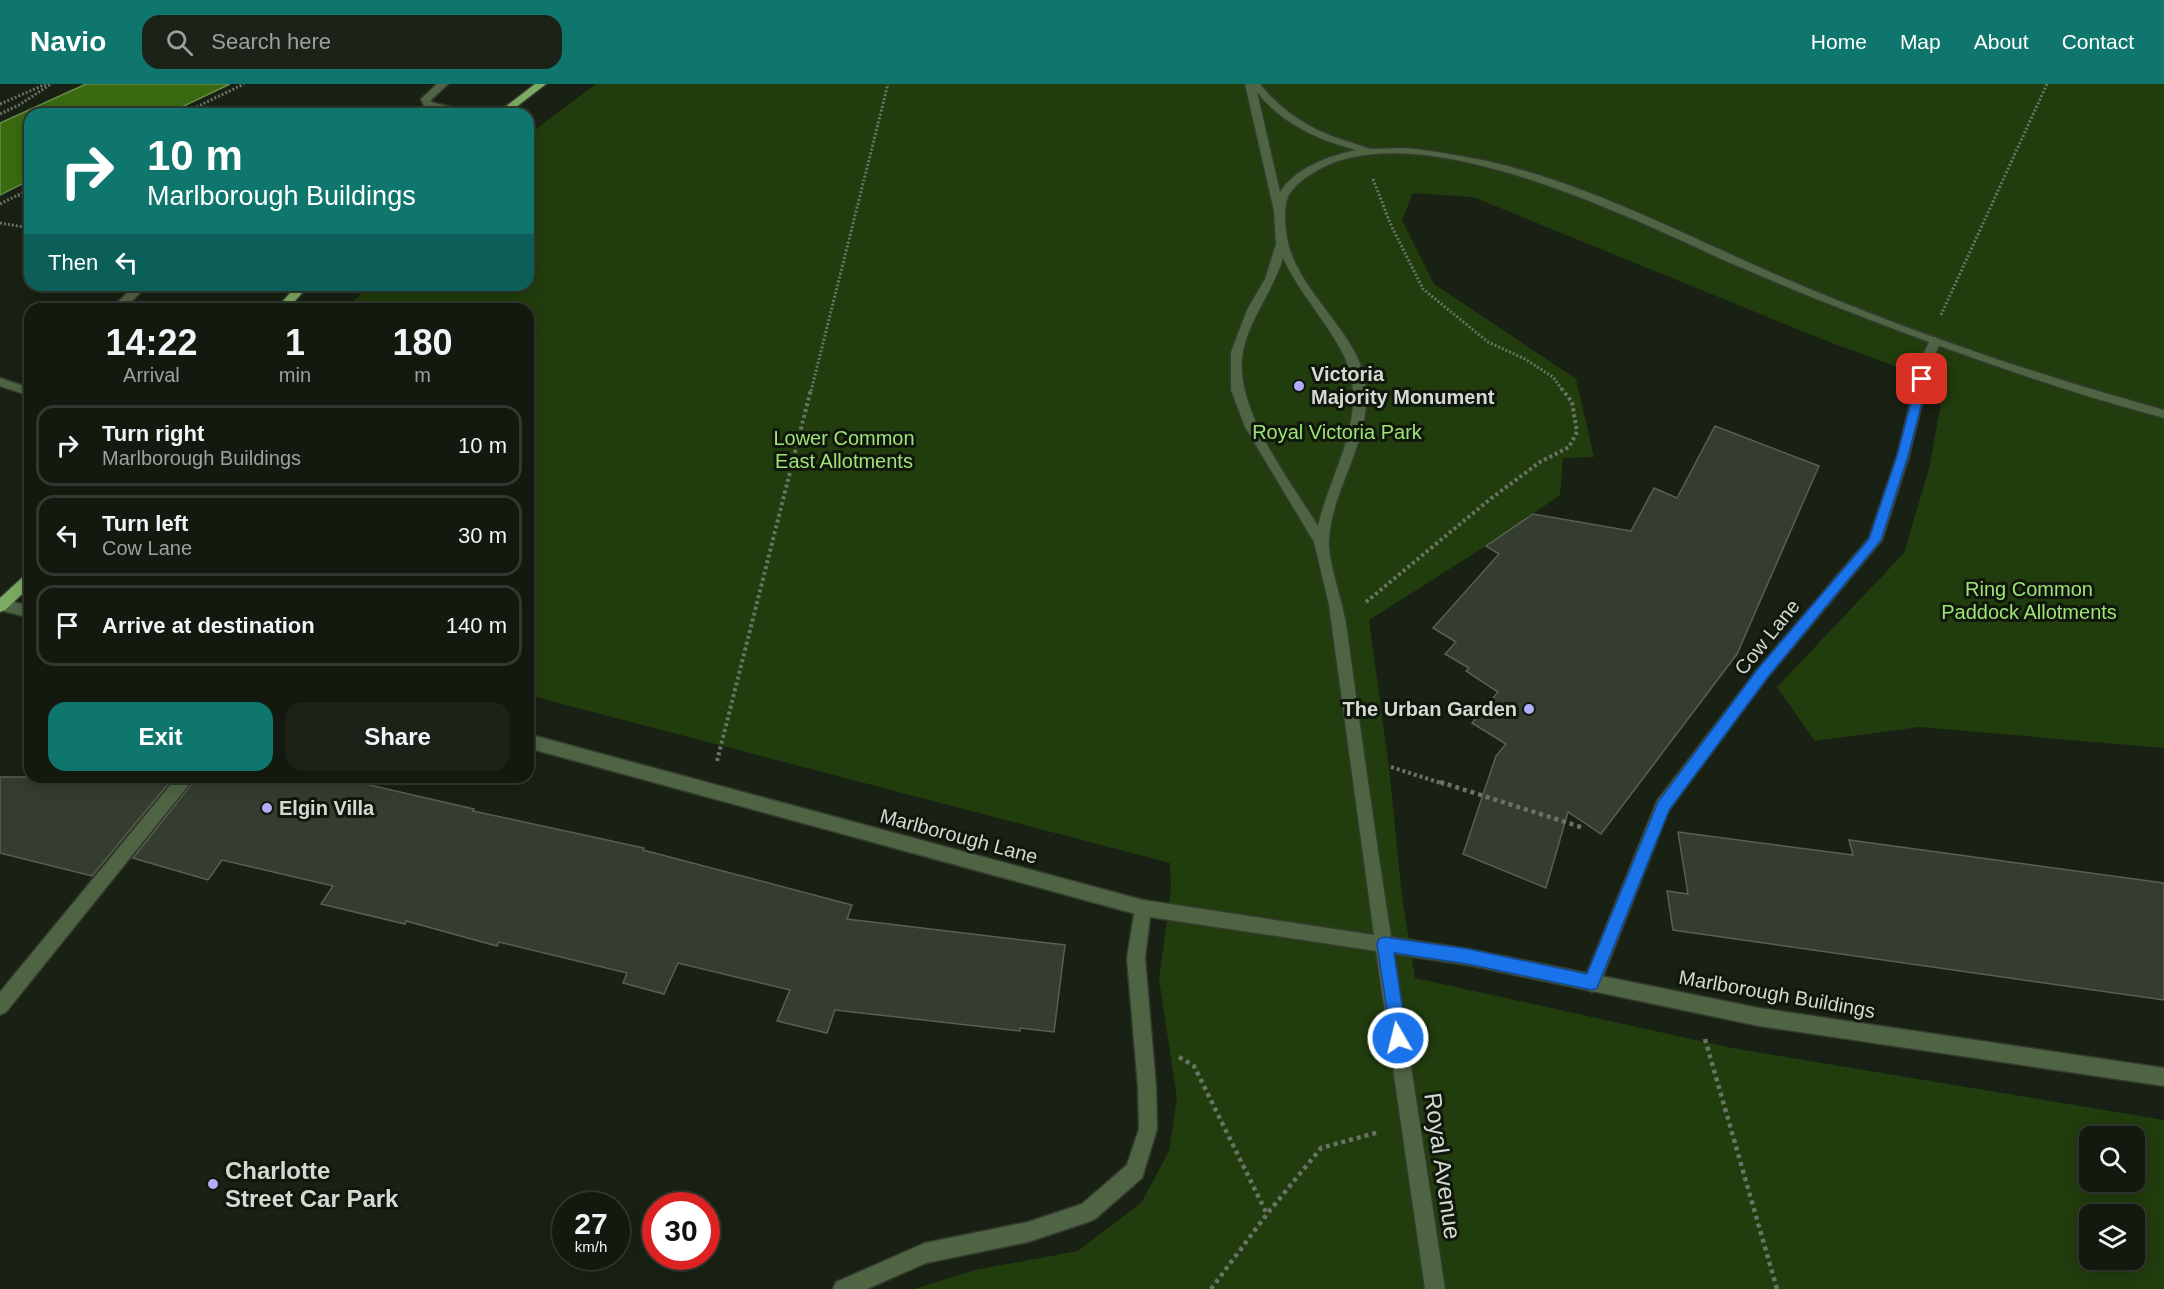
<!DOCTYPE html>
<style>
body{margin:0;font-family:Arial,sans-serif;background:#1c2218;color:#f1f3f6;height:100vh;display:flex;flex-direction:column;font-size:22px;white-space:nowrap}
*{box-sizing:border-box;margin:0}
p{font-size:20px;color:#9da09e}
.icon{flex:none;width:33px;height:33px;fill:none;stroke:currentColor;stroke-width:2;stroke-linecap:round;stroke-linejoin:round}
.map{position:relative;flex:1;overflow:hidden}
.side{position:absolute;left:24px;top:219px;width:510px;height:480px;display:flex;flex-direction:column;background:#13190f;border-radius:18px;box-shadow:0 3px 15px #0003,0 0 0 2px #32382f}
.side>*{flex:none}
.banner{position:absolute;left:24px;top:24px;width:510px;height:183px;border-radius:18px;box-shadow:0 3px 15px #0003,0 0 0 2px #32382f;background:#0f766e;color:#fff;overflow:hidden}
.fabs{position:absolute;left:2079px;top:1042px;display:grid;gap:12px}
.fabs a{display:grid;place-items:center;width:66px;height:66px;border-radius:12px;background:#13190f;box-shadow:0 3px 15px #0003,0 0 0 2px #32382f;font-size:30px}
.speed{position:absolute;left:552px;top:1108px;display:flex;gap:12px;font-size:30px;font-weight:700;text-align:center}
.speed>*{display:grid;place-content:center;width:78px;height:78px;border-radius:50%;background:#13190f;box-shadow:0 3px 15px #0003,0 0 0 2px #32382f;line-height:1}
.speed small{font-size:15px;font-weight:400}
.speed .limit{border:9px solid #d22;background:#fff;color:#111}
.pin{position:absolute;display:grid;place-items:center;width:51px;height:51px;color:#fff;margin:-26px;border-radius:12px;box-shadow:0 3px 9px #0006}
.me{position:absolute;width:66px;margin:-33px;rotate:352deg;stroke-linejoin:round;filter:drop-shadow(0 0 4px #0008)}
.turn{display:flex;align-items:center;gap:21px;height:126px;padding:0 24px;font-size:27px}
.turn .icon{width:78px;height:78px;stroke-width:2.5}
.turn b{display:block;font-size:42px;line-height:51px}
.then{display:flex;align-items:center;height:57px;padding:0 24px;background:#0003;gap:12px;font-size:22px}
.eta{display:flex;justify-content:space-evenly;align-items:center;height:102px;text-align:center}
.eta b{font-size:36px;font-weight:600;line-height:42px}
.cta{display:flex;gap:12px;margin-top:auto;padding:12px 24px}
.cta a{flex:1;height:69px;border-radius:18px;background:#0f766e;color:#fff;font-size:24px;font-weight:600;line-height:69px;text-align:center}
.cta a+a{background:#1c2218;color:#f1f3f6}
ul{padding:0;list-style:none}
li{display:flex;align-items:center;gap:18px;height:81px;margin:0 12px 9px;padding:0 12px;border:3px solid #32382f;border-radius:18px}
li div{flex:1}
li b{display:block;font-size:22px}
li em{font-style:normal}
header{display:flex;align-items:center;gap:36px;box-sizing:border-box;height:84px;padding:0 30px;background:#0f766e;color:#fff}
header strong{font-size:28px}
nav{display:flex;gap:33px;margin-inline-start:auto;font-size:21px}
.search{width:420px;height:54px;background:#1c2218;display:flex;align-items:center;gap:15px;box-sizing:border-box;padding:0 21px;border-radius:18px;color:#9da09e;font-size:22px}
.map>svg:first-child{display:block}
.green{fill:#213c0d;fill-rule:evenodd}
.water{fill:#396a0f;stroke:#688c49;stroke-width:1.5}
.building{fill:#343d2f;stroke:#576052;stroke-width:1.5}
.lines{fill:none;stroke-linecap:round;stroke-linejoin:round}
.lane-casing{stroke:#333b2e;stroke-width:3}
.street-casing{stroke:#333b2e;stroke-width:3}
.primary-casing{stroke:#333b2e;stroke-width:3}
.path-far2{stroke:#6b7266;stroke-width:3;stroke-dasharray:2 2;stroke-linecap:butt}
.path-far1{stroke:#6b7266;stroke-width:4;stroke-dasharray:3 3;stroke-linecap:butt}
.path{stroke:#6b7266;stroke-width:4.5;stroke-dasharray:4 4;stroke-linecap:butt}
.lane{fill:#4f6443;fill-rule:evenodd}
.street{fill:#4f6443;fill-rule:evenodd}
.primary{fill:#7eab64;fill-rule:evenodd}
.route{fill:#1a73e8;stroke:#114b97;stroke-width:1.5}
.poi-dot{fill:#b0aefa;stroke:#10170c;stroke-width:2}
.labels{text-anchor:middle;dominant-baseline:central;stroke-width:6;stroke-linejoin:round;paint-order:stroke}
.poi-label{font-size:20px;font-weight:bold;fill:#d4dad1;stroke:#10170c;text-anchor:start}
.park-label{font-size:20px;fill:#9fe475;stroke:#10170c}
.street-label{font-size:20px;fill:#d4dad1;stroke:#10170c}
.near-street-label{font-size:24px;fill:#d4dad1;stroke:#10170c}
.near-poi-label{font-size:24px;font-weight:bold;fill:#d4dad1;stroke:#10170c;text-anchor:start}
</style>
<header>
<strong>Navio</strong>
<div class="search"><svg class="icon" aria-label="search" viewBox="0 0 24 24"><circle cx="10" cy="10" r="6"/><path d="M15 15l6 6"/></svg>Search here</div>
<nav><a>Home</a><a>Map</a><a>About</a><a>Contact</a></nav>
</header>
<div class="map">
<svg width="2164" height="1205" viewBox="0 0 2164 1205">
<rect width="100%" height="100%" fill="#192114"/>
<path class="green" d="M596 0H2164V664L1919 643 1815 657 1777 603 1904 469 1930 381 1944 300 1829 258 1473 113 1413 109 1402 136 1434 200 1576 295 1594 373 1563 374 1560 411 1486 462 1369 536 1389 683 1402 813 1415 894 1732 964 2164 1036V1205H914L975 1186 1078 1167 1142 1118 1169 1067 1177 1014 1159 895 1171 806 1170 779 528 611V225H348L367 201H528V51ZM2090 1053H2134V1098H2090ZM2090 1131H2134V1176H2090Z"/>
<path class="water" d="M86 0H230L167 30H30V96L0 111V39Z"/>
<g class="building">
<path d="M1715 342 1819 382 1737 570 1601 750 1568 728 1546 804 1463 770 1496 672 1506 660 1472 639 1498 608 1466 587 1469 584 1445 570 1456 558 1433 544 1499 470 1486 462 1533 430 1631 447 1654 404 1677 414Z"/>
<path d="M0 693H174L92 792 0 769Z"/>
<path d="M197 693H335L474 725 473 727 644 764 643 766 852 821 847 835 1065 861 1054 948 1020 944V947L835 926 827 949 777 937 790 906 678 879 664 910 623 899 627 889 499 858 497 862 406 837 405 840 321 820 333 802 222 776 208 796 133 774Z"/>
<path d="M1678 748 1853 771 1849 756 2164 799V916L1673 846 1667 807 1688 810Z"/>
</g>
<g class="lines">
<g class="lane-casing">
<g id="lane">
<path d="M135 201H148L124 225H111Z"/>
<path d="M1935 253 1941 257 1933 275 1909 372 1882 456 1767 594 1669 726 1598 905 1592 908 1586 905 1583 899 1657 717 1757 586 1869 454 1897 372 1921 275 1931 254Z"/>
<path d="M0 294 30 304V312L0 302Z"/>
<path d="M177 693H195L6 928 0 931V908Z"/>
<path d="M1143 816 1149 818 1151 824 1145 874 1156 1003 1157 1045 1142 1094 1095 1135 1088 1138 1028 1158 926 1179 867 1205H833L836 1198 925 1159 1028 1138 1082 1120 1127 1081 1139 1045 1138 1003 1127 874 1135 824 1137 818Z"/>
</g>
</g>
<g class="street-casing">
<g id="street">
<path d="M437 0H448L431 16V18L476 30H458L424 22 421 15Z"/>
<path d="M1245 0H1260C1284 30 1316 49 1353 59 1359 61 1366 64 1371 65 1382 65 1394 64 1405 64 1432 66 1460 72 1487 77 1589 100 1682 150 1777 191 1902 245 2033 290 2164 326V334C2059 306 1956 269 1855 230 1812 214 1770 196 1728 178 1631 134 1422 30 1320 85 1308 92 1294 100 1288 113 1284 125 1285 135 1286 147 1292 205 1356 244 1365 297 1374 354 1333 400 1329 455 1327 474 1342 516 1346 539 1360 644 1375 748 1391 853L1468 865 1759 924 2164 984V1002L1759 942 1468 881 1394 870 1445 1205H1425L1376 867 1143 832 528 664V650L1143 816 1374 851 1329 521 1314 458 1245 343 1231 306V268L1247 226 1265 195 1276 160 1274 127ZM1257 8C1282 40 1318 56 1356 66 1329 72 1296 83 1280 108ZM1283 174C1299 209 1325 235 1342 268 1373 327 1331 385 1318 442 1290 396 1232 323 1243 267 1250 234 1273 207 1283 174Z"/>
<path d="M1 515 30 522V534L0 526Z"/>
</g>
</g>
<g class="primary-casing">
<g id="primary">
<path d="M535 0H546L507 30H496Z"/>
<path d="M297 201H309L288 225H276Z"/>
<path d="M30 490V503L5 526 0 528V514L25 491Z"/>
</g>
</g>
<g class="path-far2">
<path d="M0 20 46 0"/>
<path d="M0 30 19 21 51 0"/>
<path d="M182 30 244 0"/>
<path d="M1373 95 1390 139 1423 205 1488 258 1525 275 1553 293 1563 307"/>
<path d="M18 111 30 114"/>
<path d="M0 120 30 105"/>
<path d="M0 139 30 144"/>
<path d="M1941 231 2047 0"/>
<path d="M811 307 888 0"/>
</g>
<g class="path-far1">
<path d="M1366 518 1489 416 1540 378 1569 363 1577 348 1572 318 1562 305"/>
<path d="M717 677 811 305"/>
<path d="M1391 683 1444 700"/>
</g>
<g class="path">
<path d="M1440 698 1584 744"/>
<path d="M1705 955 1777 1205"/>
<path d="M1179 973 1194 982 1267 1130"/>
<path d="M1211 1205 1267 1130 1321 1064 1379 1048"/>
</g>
<use href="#lane" class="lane"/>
<use href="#street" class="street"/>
<use href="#primary" class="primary"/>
</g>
<path class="route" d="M1922 291 1928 295 1908 372 1881 456 1767 594 1669 726 1597 904 1592 906 1468 880 1394 869 1407 954 1404 959 1398 962 1392 959 1377 860 1379 855 1384 853 1468 865 1587 890 1658 718 1757 586 1869 455 1897 372 1917 295Z"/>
<g class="poi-dot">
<circle cx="1299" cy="302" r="6"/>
<circle cx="1529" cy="625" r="6"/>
<circle cx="267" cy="724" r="6"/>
<circle cx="213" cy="1100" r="6"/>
</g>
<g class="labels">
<g class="poi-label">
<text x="1311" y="290">Victoria<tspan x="1311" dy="23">Majority Monument</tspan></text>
<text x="1517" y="625" text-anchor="end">The Urban Garden</text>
<text x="279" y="724">Elgin Villa</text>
</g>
<g class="park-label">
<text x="1337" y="348">Royal Victoria Park</text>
<text x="844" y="354">Lower Common<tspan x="844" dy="23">East Allotments</tspan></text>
<text x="2029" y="505">Ring Common<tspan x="2029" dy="23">Paddock Allotments</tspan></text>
</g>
<g class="street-label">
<text transform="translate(1767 553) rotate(-51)">Cow Lane</text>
<text transform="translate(959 752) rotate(15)">Marlborough Lane</text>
<text transform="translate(1777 910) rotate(10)">Marlborough Buildings</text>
</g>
<g class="near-street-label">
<text transform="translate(1443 1082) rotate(82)">Royal Avenue</text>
</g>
<g class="near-poi-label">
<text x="225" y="1086">Charlotte<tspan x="225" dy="28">Street Car Park</tspan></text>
</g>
</g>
</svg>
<div class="fabs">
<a><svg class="icon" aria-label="search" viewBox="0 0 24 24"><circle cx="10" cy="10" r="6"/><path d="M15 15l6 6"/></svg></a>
<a><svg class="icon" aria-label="layers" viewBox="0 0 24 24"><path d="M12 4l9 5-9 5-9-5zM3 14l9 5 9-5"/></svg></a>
</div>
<div class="speed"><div>27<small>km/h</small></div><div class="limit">30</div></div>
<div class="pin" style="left:1922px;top:295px;background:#d93025"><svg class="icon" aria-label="arrive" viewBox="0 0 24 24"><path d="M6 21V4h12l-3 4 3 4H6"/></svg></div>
<svg class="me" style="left:1398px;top:954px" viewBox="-20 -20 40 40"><circle r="17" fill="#1a73e8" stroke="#fff" stroke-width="3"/><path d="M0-11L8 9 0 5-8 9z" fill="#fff"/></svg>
<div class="banner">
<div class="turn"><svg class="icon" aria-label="right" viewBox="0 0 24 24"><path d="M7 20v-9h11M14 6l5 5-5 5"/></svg><div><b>10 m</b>Marlborough Buildings</div></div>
<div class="then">Then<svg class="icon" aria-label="left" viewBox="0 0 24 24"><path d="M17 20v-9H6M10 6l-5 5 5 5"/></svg></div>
</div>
<section class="side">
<div class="eta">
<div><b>14:22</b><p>Arrival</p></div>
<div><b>1</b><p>min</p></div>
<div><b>180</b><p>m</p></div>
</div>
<ul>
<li><svg class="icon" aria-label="right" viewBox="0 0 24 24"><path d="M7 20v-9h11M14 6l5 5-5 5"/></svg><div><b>Turn right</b><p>Marlborough Buildings</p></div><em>10 m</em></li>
<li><svg class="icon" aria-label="left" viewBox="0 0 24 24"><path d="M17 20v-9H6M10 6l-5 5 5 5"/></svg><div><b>Turn left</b><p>Cow Lane</p></div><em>30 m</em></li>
<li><svg class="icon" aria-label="arrive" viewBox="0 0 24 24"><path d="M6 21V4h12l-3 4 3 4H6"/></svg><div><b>Arrive at destination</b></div><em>140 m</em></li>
</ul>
<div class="cta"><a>Exit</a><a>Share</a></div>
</section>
</div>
